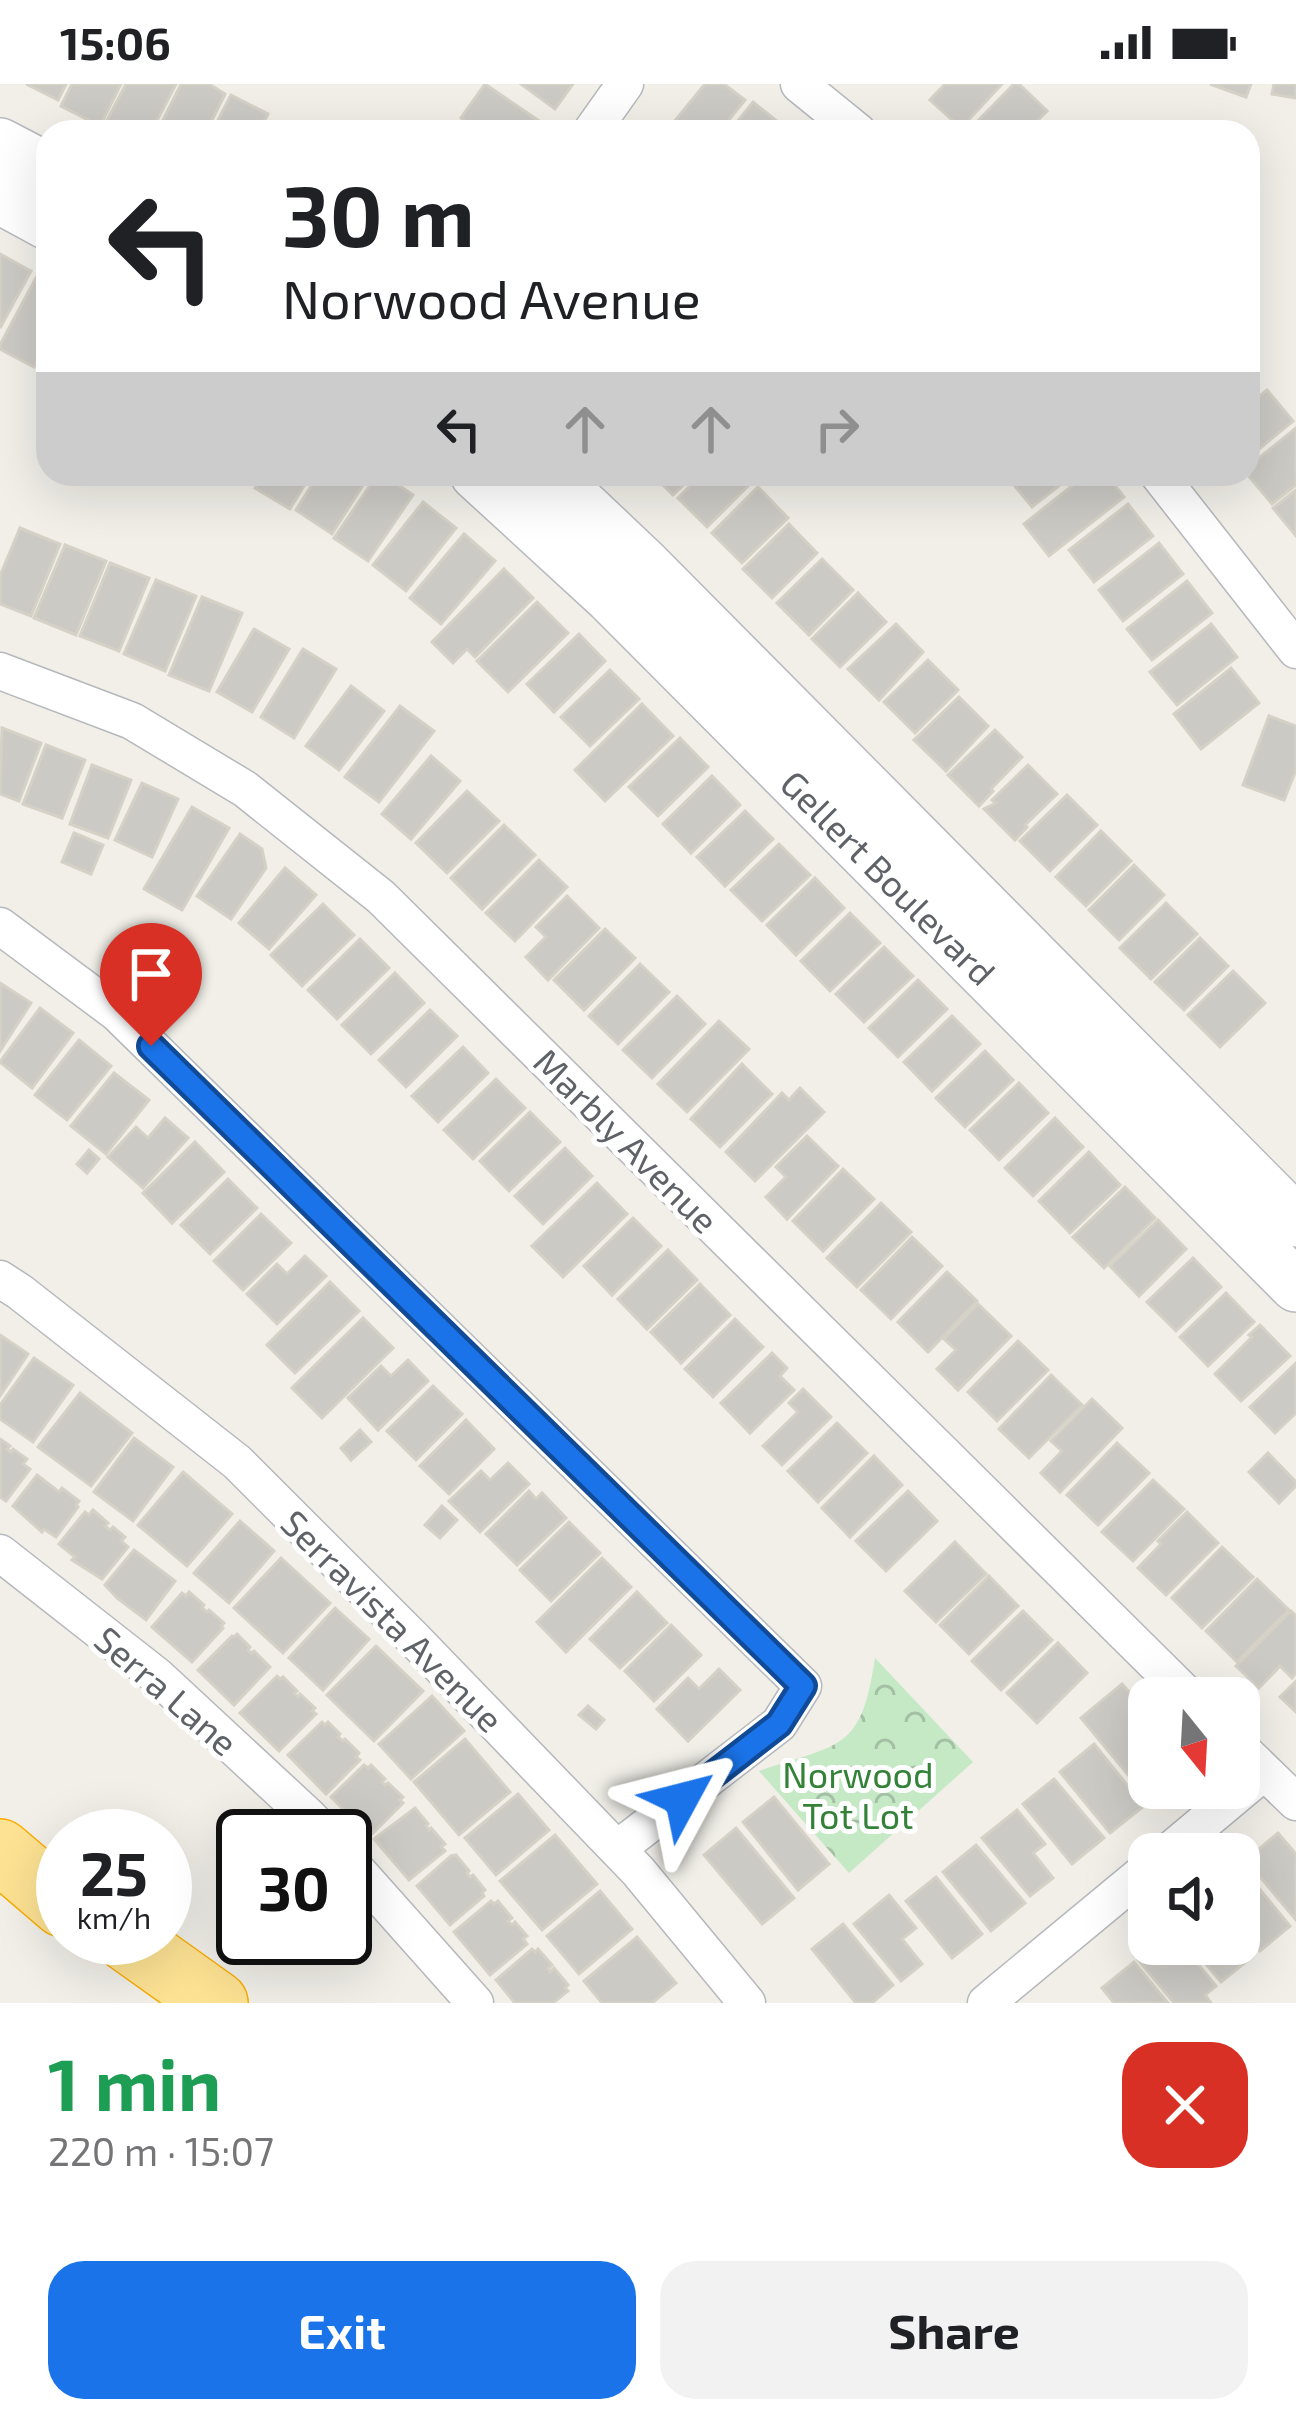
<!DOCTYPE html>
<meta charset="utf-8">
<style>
body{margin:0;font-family:"Exo 2",sans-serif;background:#f2f2f2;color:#202124;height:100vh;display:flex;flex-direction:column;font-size:45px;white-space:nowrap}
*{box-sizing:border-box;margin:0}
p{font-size:39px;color:#757577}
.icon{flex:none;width:66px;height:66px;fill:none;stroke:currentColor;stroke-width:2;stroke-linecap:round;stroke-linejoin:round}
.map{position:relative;height:1919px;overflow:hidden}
.sheet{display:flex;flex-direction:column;background:#fff;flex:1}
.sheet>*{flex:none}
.top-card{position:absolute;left:36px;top:36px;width:1224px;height:366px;border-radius:36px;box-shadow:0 12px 48px #0002;background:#fff;color:#202124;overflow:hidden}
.needle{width:78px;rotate:162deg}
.controls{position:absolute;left:1128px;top:1593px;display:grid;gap:24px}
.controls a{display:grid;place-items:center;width:132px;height:132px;border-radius:24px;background:#fff;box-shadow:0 12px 48px #0002;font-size:60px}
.speed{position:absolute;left:36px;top:1725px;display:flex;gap:24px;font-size:60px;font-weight:700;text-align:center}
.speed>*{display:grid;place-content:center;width:156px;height:156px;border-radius:50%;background:#fff;box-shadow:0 12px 48px #0002;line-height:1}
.speed small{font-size:30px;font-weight:400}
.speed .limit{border:6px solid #111;border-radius:18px;background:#fff;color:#111}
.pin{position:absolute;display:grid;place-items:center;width:102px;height:102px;color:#fff;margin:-123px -51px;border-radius:50% 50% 50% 0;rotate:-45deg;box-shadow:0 0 12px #0007}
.pin .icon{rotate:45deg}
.me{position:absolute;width:132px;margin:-66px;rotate:52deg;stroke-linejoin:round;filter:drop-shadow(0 0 9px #0008)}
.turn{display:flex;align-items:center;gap:42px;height:252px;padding:0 48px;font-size:54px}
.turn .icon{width:156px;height:156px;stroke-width:2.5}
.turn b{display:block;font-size:84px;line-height:102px}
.lanes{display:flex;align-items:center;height:114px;padding:0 48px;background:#0003;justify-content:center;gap:60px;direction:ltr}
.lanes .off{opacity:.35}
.round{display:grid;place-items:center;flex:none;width:126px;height:126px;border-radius:36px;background:#f2f2f2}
.summary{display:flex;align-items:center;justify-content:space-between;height:204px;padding:0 48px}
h1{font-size:72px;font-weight:700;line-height:90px;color:#1e9e55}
.primary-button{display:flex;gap:24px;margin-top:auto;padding:24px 48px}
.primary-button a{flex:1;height:138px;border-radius:36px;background:#1a73e8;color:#fff;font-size:48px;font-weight:700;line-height:138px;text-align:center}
.primary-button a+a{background:#f2f2f2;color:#202124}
.status{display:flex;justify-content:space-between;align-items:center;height:84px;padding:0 60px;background:#fff;direction:ltr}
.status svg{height:33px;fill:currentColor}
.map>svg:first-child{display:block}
.forest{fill:url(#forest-crowns)}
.building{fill:#cccac5;stroke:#d6d1c6;stroke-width:3}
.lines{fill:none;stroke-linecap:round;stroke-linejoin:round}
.minor-casing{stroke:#b5b8bc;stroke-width:39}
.secondary-casing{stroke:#b6babf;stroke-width:54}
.motorway-casing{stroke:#f9ab00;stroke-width:66}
.minor{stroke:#fff;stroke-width:36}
.secondary{stroke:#fff;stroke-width:51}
.motorway{stroke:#fde293;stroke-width:63}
.route-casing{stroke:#114b97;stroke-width:30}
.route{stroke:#1a73e8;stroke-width:21}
.labels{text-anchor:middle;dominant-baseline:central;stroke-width:10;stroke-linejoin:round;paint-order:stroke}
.street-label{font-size:36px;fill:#5f6368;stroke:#fff}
.park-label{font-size:36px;fill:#348238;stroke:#fff}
</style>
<div class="status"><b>15:06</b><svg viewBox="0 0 49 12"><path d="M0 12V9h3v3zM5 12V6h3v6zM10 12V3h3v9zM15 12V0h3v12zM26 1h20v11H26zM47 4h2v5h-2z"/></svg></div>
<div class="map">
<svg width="1296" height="1919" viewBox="0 0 1296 1919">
<defs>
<pattern id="forest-crowns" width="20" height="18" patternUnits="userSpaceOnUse" patternTransform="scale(3)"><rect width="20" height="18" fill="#c5e8c5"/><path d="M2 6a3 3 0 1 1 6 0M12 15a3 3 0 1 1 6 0" fill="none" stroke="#a3c0a4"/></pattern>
</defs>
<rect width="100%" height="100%" fill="#f1efe8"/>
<path class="forest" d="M875 1574 973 1678 849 1789 759 1687C841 1659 861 1668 875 1574Z"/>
<g class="building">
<path d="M26 0H66L58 16Z"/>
<path d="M72 0H121L100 42 61 22Z"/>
<path d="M126 0H176L151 48H120L105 40Z"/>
<path d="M181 0H209L225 10 206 48H157Z"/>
<path d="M485 0 542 39 536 48H480L461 34Z"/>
<path d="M521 0H573L555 25Z"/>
<path d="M705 0H724L745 16 719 48H674L669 44Z"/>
<path d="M945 0H1002L961 44 930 16Z"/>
<path d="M1014 0H1019L1047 27 1026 48H967Z"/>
<path d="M1210 0H1251L1246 13Z"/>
<path d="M1274 0H1296V14L1272 10Z"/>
<path d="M231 11 268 30 259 48H212Z"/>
<path d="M753 18 783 42 778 48H729Z"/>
<path d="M0 170 31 187 0 244Z"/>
<path d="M38 190 48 195V257L34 283 0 265V261Z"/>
<path d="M1267 306 1293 337 1248 374V321Z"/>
<path d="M1296 344V401L1272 420 1247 390 1248 383Z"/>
<path d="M264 390H311L290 425 255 404Z"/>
<path d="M319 390H370L332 450 296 426Z"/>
<path d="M378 390H382L413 411 368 477 334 454Z"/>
<path d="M652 390H695L673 411Z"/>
<path d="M702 390H747L753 397 707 443 678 414Z"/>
<path d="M1008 390H1074L1032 423 1006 391Z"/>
<path d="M1087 390H1106L1124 413 1049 472 1024 440Z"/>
<path d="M758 403 788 434 742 479 712 449Z"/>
<path d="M1296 406V452L1273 424Z"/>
<path d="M423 418 456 444 406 507 373 481Z"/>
<path d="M1128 420 1153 452 1094 498 1069 466Z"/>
<path d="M789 440 817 469 772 514 743 485Z"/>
<path d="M20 444 60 460 31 532 0 520V492Z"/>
<path d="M464 450 495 477 441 540 410 514Z"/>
<path d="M1159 459 1183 490 1123 537 1099 506Z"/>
<path d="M65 461 106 477 76 551 34 534Z"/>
<path d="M822 475 853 506 809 551 777 519Z"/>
<path d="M110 479 149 494 119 567 80 552Z"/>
<path d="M504 485 533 514 475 573 467 565 453 579 432 558Z"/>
<path d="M156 496 196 512 165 587 124 570Z"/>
<path d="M1187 497 1212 529 1152 576 1127 545Z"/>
<path d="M858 509 886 538 840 583 812 555Z"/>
<path d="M202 513 242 529 209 607 169 591Z"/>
<path d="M537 518 568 549 508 608 477 577Z"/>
<path d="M896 540 923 568 879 616 848 585Z"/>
<path d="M1211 540 1237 573 1177 621 1150 588Z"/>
<path d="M254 545 289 565 252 628 217 608Z"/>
<path d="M579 550 605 577 554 628 527 600Z"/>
<path d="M303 565 336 585 294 654 261 633Z"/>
<path d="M928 576 958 606 915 649 884 618Z"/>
<path d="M1231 584 1259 619 1201 665 1174 630Z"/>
<path d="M610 586 639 615 590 662 561 633Z"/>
<path d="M351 602 384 627 339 686 306 662Z"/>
<path d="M959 613 988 642 946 687 914 656Z"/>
<path d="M642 620 673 652 605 717 575 686Z"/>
<path d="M400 622 434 647 379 718 345 693Z"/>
<path d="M1269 632 1296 642V686L1284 716 1243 701Z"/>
<path d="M2 644 41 659 19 717 0 710Z"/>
<path d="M995 646 1022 673 991 705 993 707 979 722 948 691Z"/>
<path d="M680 654 708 683 658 732 629 703Z"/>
<path d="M46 661 85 676 62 734 23 720Z"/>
<path d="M431 672 460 697 411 755 382 730Z"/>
<path d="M92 681 131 696 108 754 70 740Z"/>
<path d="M1028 681 1057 710 1025 741 1027 743 1015 756 984 725 996 719 992 716Z"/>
<path d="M712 692 740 721 691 769 663 740Z"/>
<path d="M142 699 178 715 152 773 115 756Z"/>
<path d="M467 707 499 737 447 789 416 759Z"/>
<path d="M1067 711 1097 741 1050 787 1020 757Z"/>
<path d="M192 723 229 744 182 826 144 805Z"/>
<path d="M745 727 773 755 725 802 697 773Z"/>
<path d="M504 741 535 771 482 825 451 794Z"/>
<path d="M1101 747 1131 777 1086 822 1056 793Z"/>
<path d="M74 749 103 761 91 790 62 778Z"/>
<path d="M240 750 262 765 266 784 231 835 197 812Z"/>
<path d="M779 760 810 791 762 837 731 806Z"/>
<path d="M539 776 567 803 515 857 486 829Z"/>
<path d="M1134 781 1164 811 1119 856 1089 826Z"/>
<path d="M285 784 316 811 269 865 239 839Z"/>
<path d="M815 794 844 824 796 871 767 841Z"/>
<path d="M567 812 599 844 548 896 526 873 546 853 536 843Z"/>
<path d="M1166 819 1197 850 1151 895 1120 864Z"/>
<path d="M323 820 354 851 302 902 271 871Z"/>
<path d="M850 829 880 859 830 907 801 877Z"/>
<path d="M605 845 635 874 584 926 554 896Z"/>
<path d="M1200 854 1228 882 1184 926 1155 898Z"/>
<path d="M360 855 389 884 337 935 308 906Z"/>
<path d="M884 863 913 892 864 938 836 910Z"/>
<path d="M640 880 669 908 618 960 589 932Z"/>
<path d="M1233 887 1265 919 1220 963 1188 931Z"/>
<path d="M395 889 424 919 371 970 342 941Z"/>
<path d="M918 896 947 925 898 973 869 944Z"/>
<path d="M0 899 31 919 0 967Z"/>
<path d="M677 912 705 940 652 994 623 966Z"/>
<path d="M40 924 73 949 32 1004 0 978Z"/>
<path d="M430 926 457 952 406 1003 379 976Z"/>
<path d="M952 932 980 960 932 1007 904 978Z"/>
<path d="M719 937 749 965 687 1028 658 1000Z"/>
<path d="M79 956 111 982 67 1036 35 1011Z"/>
<path d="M463 963 488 989 438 1038 412 1012Z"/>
<path d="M985 967 1013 996 965 1043 936 1014Z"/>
<path d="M742 980 772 1010 720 1063 691 1035Z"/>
<path d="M114 989 149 1016 106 1070 71 1042Z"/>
<path d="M496 995 525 1024 473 1075 444 1046Z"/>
<path d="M1019 999 1048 1029 999 1076 970 1046Z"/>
<path d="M800 1004 824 1028 755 1097 726 1068 782 1009 789 1016Z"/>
<path d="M530 1028 560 1058 509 1107 480 1077Z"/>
<path d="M165 1034 188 1054 143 1104 108 1073 136 1043 148 1054Z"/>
<path d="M1055 1034 1083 1063 1033 1112 1005 1084Z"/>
<path d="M807 1052 838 1082 787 1135 766 1113 786 1093 776 1083Z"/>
<path d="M195 1058 224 1088 172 1139 143 1109Z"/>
<path d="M565 1064 592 1092 543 1140 515 1112Z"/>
<path d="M89 1066 99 1075 87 1089 77 1080Z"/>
<path d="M1089 1068 1120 1101 1070 1149 1039 1117Z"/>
<path d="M843 1085 874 1115 823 1167 793 1137Z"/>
<path d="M228 1095 257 1124 210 1170 181 1141Z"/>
<path d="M597 1099 627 1130 563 1193 532 1162Z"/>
<path d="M1125 1103 1155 1134 1104 1184 1073 1153Z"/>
<path d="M881 1119 911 1148 857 1203 827 1174Z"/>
<path d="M261 1130 291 1159 243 1206 214 1177Z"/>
<path d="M633 1134 661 1162 612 1211 584 1182Z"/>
<path d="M1158 1136 1186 1165 1139 1212 1110 1182Z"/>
<path d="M912 1153 942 1182 891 1235 861 1206Z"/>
<path d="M668 1166 697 1196 647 1245 618 1215Z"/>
<path d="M305 1172 326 1192 277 1240 247 1210 277 1180 287 1190Z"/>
<path d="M1193 1174 1221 1203 1176 1247 1147 1218Z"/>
<path d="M947 1188 977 1217 928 1268 898 1238Z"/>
<path d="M330 1198 359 1227 295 1289 267 1261Z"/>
<path d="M700 1200 730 1231 681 1279 651 1248Z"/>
<path d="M1226 1209 1254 1238 1208 1282 1180 1253Z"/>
<path d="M978 1220 1011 1252 958 1306 937 1285 956 1266 944 1255Z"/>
<path d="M363 1234 393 1264 322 1334 292 1304Z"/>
<path d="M735 1235 763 1263 713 1313 685 1285Z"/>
<path d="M1260 1241 1290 1272 1241 1317 1215 1290 1252 1253 1249 1251Z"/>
<path d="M0 1251 28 1270 0 1312Z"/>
<path d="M1018 1257 1048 1286 997 1337 968 1308Z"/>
<path d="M772 1269 787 1284 780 1292 794 1306 750 1349 721 1319Z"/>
<path d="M34 1274 73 1301 33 1358 0 1335V1321Z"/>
<path d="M408 1276 428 1297 378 1346 348 1314 381 1282 391 1292Z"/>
<path d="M1296 1279V1329L1275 1349 1250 1323Z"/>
<path d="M1051 1291 1082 1321 1029 1374 999 1345Z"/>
<path d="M433 1302 462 1330 416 1376 387 1347Z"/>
<path d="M803 1305 831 1333 782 1381 763 1362 798 1328 789 1319Z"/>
<path d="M80 1309 132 1349 91 1402 38 1363Z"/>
<path d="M1092 1315 1122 1344 1060 1408 1041 1389 1062 1367 1051 1357Z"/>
<path d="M466 1336 494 1365 449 1410 420 1382Z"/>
<path d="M837 1339 867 1369 818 1418 788 1387Z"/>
<path d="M360 1346 371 1358 351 1376 341 1364Z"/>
<path d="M134 1354 173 1383 133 1437 94 1408Z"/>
<path d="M0 1355 10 1362 7 1365 11 1368 13 1365 27 1375 23 1380 30 1385 6 1417 0 1413Z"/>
<path d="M1117 1359 1149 1389 1098 1441 1067 1411Z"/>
<path d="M1268 1369 1296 1398V1402L1279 1419 1249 1388Z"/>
<path d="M874 1372 902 1401 850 1453 822 1424Z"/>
<path d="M508 1379 529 1400 480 1448 449 1417 481 1387 490 1396Z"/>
<path d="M183 1388 232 1430 187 1482 138 1441Z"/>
<path d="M37 1391 59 1408 62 1404 79 1417 76 1421 78 1423 56 1453 44 1445 42 1448 13 1422Z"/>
<path d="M1153 1396 1184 1425 1133 1477 1102 1448Z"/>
<path d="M529 1407 536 1415 542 1409 566 1434 517 1481 486 1450Z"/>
<path d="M908 1407 937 1437 886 1487 856 1457Z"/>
<path d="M442 1422 457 1436 440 1454 425 1441Z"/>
<path d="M93 1426 108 1439 105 1442 110 1446 113 1443 125 1453 121 1457 128 1463 102 1495 72 1476 75 1473 59 1460 85 1428 89 1431Z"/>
<path d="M1187 1428 1218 1459 1166 1511 1138 1484 1161 1460 1158 1457Z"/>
<path d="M240 1437 274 1467 229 1519 194 1489Z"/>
<path d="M569 1438 600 1469 551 1517 520 1486Z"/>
<path d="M955 1458 986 1490 936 1538 905 1507Z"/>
<path d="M1222 1463 1253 1493 1202 1544 1172 1514Z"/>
<path d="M134 1466 175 1497 146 1536 117 1514 105 1501Z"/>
<path d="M281 1474 330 1519 283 1569 234 1524Z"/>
<path d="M602 1474 631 1503 566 1568 537 1538Z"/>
<path d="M989 1492 1018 1522 969 1570 940 1541Z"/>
<path d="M1257 1495 1289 1526 1237 1578 1206 1547Z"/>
<path d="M189 1508 204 1521 202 1524 207 1528 209 1526 224 1539 221 1542 223 1544 192 1578 152 1543 182 1509 186 1512Z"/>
<path d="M637 1508 667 1539 620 1584 590 1555Z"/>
<path d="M335 1524 369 1555 323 1606 289 1574Z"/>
<path d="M1023 1527 1052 1556 1001 1606 972 1577Z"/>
<path d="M1291 1527 1296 1532V1589L1292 1594 1280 1582 1259 1604 1236 1582Z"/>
<path d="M671 1541 701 1571 654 1617 625 1587Z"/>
<path d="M237 1550 250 1563 248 1566 251 1569 254 1567 270 1583 234 1621 198 1586 232 1552 234 1553Z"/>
<path d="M1058 1559 1087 1589 1037 1639 1007 1609Z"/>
<path d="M376 1562 423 1607 374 1657 327 1611Z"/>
<path d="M719 1585 740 1606 688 1657 657 1625 688 1594 699 1605Z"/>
<path d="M277 1592 280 1595 283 1593 297 1607 294 1609 298 1613 300 1610 315 1624 312 1627 316 1630 279 1667 240 1629Z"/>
<path d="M1296 1597V1628L1280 1613Z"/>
<path d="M1122 1600 1149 1630V1704H1164L1149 1716 1081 1634Z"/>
<path d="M432 1612 464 1647 411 1695 379 1660Z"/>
<path d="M588 1622 604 1636 596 1645 579 1631Z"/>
<path d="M322 1638 325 1641 328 1638 340 1650 338 1653 343 1657 345 1655 359 1669 356 1673 360 1676 326 1710 288 1671Z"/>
<path d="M465 1655 510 1708 459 1751 414 1698Z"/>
<path d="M1094 1660 1144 1722 1110 1749 1060 1688Z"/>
<path d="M364 1681 368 1684 371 1681 385 1695 382 1698 385 1701 388 1699 403 1713 400 1716 403 1719 370 1752 331 1713Z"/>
<path d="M1054 1695 1104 1754 1072 1780 1023 1720Z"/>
<path d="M518 1710 549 1746 496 1791 465 1754Z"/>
<path d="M774 1713 829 1780 798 1806 743 1738Z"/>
<path d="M415 1724 428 1740 426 1742 429 1746 431 1744 445 1760 441 1763 445 1767 409 1796 374 1755Z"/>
<path d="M1017 1726 1045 1760 1033 1769 1053 1794 1030 1812 982 1754Z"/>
<path d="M736 1744 794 1814 762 1840 704 1771Z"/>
<path d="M1278 1749 1296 1770V1836L1246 1776Z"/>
<path d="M555 1751 597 1800 542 1846 500 1797Z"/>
<path d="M976 1761 1025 1819 991 1847 943 1788Z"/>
<path d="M456 1771 469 1787 467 1789 470 1793 473 1791 485 1806 482 1809 484 1812 450 1841 417 1802 451 1772Z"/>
<path d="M1243 1785 1290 1842 1260 1867 1239 1843V1789Z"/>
<path d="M936 1793 982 1850 952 1874 906 1817Z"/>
<path d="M600 1807 632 1845 579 1890 547 1852Z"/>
<path d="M889 1811 916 1844 902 1855 922 1880 901 1897 854 1840Z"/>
<path d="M491 1817 494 1820 498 1817 512 1834 508 1837 512 1841 515 1838 527 1852 523 1855 527 1860 490 1891 454 1848Z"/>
<path d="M843 1840 893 1901 872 1919H856L812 1865Z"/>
<path d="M637 1853 676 1899 652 1919H602L584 1897Z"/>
<path d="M1239 1857 1252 1873 1221 1898 1189 1860H1239Z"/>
<path d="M1149 1859 1177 1860 1184 1869 1187 1867 1216 1902 1205 1911 1211 1919H1174L1134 1871Z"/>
<path d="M532 1865 535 1868 538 1865 552 1881 548 1885 550 1888 554 1884 568 1901 565 1904 568 1907 553 1919H515L496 1896Z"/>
<path d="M1134 1878 1168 1919H1114L1102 1904Z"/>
</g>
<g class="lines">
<g class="minor-casing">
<g id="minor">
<path d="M799 0 858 48"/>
<path d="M591 48 625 0"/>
<path d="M1158 390 1296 566"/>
<path d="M0 587 132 637 245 705 381 813 1190 1614"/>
<path d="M0 842 117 929 803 1602 779 1640 617 1765"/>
<path d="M0 1195 20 1208 237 1378 414 1555 638 1787 747 1919"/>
<path d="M0 1469 157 1592 308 1732 327 1752"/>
<path d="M1239 1663 1296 1718"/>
<path d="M1166 1770 1264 1688"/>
<path d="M345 1773 475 1919"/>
<path d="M986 1919 1149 1784"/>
</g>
</g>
<g class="secondary-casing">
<g id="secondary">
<path d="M0 60 48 85"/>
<path d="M0 114 48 140"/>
<path d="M476 390 610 513 1296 1202"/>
<path d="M549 390 643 479 1296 1137"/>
</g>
</g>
<g class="motorway-casing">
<g id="motorway">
<path d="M0 1767 63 1821"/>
<path d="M125 1854 216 1919"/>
</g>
</g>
<use href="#minor" class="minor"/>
<use href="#secondary" class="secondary"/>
<use href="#motorway" class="motorway"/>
</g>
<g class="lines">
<g class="route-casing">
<path id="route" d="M151 962 803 1602 779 1640 682 1715"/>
</g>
<use href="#route" class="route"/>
</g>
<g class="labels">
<g class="street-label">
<text transform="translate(889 793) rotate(45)">Gellert Boulevard</text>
<text transform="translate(627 1056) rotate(45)">Marbly Avenue</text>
<text transform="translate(393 1536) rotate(45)">Serravista Avenue</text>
<text transform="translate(167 1606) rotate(41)">Serra Lane</text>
</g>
<g class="park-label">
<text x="858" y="1689">Norwood<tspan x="858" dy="41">Tot Lot</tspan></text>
</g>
</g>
</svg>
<div class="controls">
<a><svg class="needle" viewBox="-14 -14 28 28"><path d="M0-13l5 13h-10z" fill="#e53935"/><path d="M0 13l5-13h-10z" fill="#757577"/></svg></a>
<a><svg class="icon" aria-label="sound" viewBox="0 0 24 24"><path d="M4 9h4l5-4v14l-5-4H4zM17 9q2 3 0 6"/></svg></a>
</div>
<div class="speed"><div>25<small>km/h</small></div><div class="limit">30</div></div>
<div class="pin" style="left:151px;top:962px;background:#d93025"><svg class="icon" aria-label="arrive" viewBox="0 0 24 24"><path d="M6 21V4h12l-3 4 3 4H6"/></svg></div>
<svg class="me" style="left:682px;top:1715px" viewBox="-20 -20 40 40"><path d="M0-17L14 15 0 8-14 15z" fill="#1a73e8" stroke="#fff" stroke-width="4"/></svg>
<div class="top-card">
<div class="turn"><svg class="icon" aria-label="left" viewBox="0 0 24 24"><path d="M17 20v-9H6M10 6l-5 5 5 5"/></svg><div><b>30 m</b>Norwood Avenue</div></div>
<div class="lanes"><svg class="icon" aria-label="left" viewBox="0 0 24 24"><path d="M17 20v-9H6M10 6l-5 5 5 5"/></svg><svg class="icon off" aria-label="ahead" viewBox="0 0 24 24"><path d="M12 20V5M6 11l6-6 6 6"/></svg><svg class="icon off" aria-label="ahead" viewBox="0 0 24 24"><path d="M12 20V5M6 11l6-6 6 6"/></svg><svg class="icon off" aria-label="right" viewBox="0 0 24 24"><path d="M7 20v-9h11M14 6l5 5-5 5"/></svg></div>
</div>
</div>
<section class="sheet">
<div class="summary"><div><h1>1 min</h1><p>220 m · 15:07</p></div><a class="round" style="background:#d93025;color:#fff"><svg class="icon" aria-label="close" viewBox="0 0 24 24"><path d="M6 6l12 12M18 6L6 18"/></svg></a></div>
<div class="primary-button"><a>Exit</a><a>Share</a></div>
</section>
